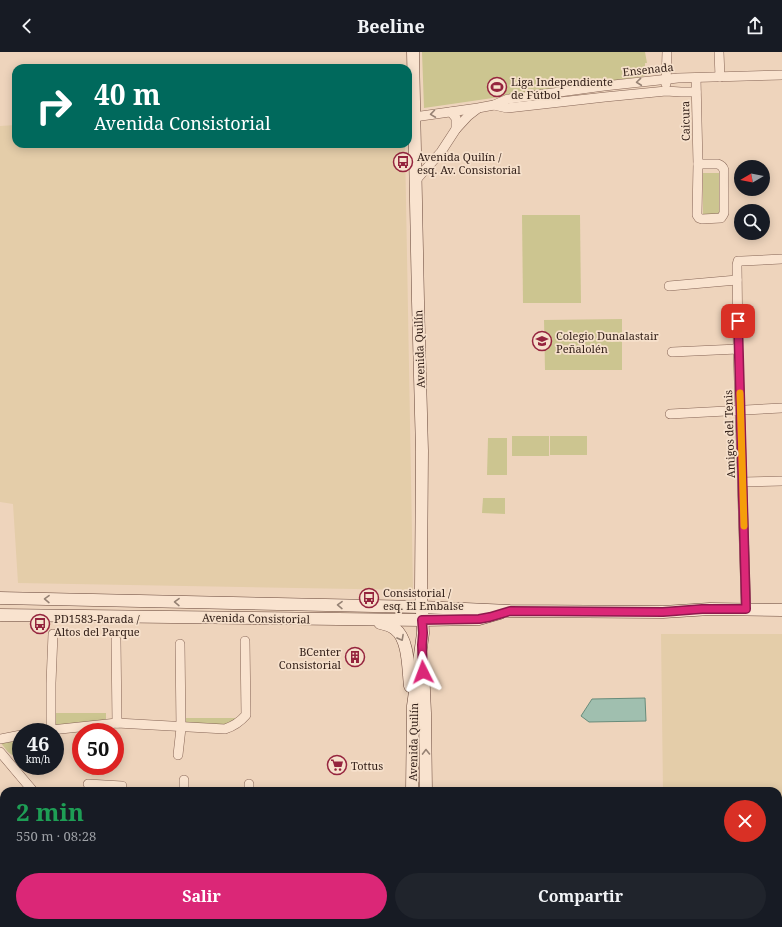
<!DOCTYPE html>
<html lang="es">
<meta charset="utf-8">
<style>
body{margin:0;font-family:"Noto Serif",serif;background:#20242c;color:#f1f3f6;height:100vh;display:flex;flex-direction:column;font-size:15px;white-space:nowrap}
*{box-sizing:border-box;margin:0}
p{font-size:13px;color:#9ea1a6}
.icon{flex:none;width:22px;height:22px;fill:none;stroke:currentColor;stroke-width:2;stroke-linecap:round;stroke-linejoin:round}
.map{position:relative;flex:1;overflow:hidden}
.sheet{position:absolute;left:0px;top:735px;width:782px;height:140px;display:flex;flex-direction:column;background:#171b24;border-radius:12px 12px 0 0;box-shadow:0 2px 10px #0003}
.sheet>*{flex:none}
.banner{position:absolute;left:12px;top:12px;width:400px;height:84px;border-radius:12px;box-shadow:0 2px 10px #0003;background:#00695c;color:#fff;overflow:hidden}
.needle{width:26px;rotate:260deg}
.fabs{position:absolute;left:734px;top:108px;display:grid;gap:8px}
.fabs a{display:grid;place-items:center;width:36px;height:36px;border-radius:50%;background:#171b24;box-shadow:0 2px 10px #0003;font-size:20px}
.speed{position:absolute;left:12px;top:671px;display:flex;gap:8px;font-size:20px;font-weight:700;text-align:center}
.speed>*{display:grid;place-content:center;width:52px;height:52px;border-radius:50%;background:#171b24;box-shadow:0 2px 10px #0003;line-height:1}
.speed small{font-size:10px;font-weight:400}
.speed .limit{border:6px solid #d22;background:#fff;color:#111}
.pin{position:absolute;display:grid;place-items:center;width:34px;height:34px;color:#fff;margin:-17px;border-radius:8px;box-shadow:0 2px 6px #0006}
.me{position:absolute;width:44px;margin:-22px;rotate:357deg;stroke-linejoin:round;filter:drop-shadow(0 0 3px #0008)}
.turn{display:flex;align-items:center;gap:14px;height:84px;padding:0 16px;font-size:18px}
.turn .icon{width:52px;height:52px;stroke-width:2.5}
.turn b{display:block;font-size:28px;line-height:34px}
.round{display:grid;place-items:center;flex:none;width:42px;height:42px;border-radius:21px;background:#20242c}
.head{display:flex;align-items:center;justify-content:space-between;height:68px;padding:0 16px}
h1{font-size:24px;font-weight:700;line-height:30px;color:#1e9e55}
.cta{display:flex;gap:8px;margin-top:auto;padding:8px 16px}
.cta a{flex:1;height:46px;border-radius:24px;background:#db2777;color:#fff;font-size:16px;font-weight:700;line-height:46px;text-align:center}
.cta a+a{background:#20242c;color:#f1f3f6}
header{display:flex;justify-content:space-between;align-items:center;height:52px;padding:0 16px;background:#171b24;font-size:18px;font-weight:700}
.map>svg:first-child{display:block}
.farmland{fill:#e4cda9}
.green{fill:#ccc590}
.water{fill:#a0bfaf;stroke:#688c7b}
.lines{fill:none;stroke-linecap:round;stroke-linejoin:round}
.street-casing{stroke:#856455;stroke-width:10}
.secondary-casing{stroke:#674639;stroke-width:13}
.street{stroke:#f9e3cf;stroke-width:9}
.secondary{stroke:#f9e3cf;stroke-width:12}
.oneway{stroke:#968274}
.route-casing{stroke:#8e194d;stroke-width:10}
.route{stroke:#db2777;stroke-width:7}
.slow{stroke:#f59e0b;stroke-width:7}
.labels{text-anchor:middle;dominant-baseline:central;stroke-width:3.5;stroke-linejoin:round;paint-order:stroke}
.street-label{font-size:11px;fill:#34211a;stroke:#f6e0cb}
.poi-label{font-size:11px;fill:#34211a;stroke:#f6e0cb;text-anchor:start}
</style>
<header><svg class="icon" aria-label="back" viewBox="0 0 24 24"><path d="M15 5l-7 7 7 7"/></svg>Beeline<svg class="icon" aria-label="share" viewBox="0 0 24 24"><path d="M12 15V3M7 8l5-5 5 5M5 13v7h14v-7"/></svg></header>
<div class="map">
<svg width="782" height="875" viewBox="0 0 782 875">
<rect width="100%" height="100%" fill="#eed4bc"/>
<g class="farmland">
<path d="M16 73V92H405L413 538 18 531 13 452 0 450V74Z"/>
<path d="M661 582H782V875H665V871H778V739H663Z"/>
</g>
<g class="green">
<path d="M422 0H645L647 11H645V24L424 56Z"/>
<rect x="703" y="121" width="16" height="41"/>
<path d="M522 163H580L581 251H523Z"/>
<path d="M622 267V318H545L544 268Z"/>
<rect x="512" y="384" width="37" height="20"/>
<rect x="550" y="384" width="37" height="19"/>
<path d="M488 386H507V423H487Z"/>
<path d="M483 446H505V462L482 461Z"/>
<path d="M53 661H106V669L57 674 53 672Z"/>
<path d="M186 666H237L225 673 186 674Z"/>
<path d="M18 688 19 708 8 700 0 690Z"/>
</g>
<path class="water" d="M645 646 646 669 589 670 581 664 592 647Z"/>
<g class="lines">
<g class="street-casing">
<g id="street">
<path d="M719 0 720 25"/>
<path d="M696 26 698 112"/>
<path d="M666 32 667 0"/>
<path d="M494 53 507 56 605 45 666 39 681 40H696"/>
<path d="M408 64 414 65 478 56 494 53 508 47 604 34 678 26 782 23"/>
<path d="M456 77 468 64 477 57"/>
<path d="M698 112H718C721 113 723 115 724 118V161L723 163 721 166 702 167 699 166 697 163Z"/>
<path d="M416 128 441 100 456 77V66L451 60"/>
<path d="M669 234 737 228"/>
<path d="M672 300 738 297"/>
<path d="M670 362 782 356"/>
<path d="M743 430 782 429"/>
<path d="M746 557 738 297 737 213 738 209H742L782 207"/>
<path d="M116 588 117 671"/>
<path d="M51 678V631L53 582"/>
<path d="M38 680 51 678 117 671 225 677C234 674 240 670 246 663L245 589"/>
<path d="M0 687 21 683"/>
<path d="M0 700 33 739"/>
<path d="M178 703 181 676 180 592"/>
<path d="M184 728V739"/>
<path d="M88 732 122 734V739"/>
<path d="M249 732V739"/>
<path d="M115 871 146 875"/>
<path d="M58 875 64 871"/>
<path d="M184 875V871"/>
<path d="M249 875V871"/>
</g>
</g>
<g class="secondary-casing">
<g id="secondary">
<path d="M0 546 421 555 510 559 663 560 710 557 782 558"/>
<path d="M0 563 422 568 479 567 500 561"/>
<path d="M380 571C385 572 390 573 395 577 409 587 408 618 410 634"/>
<path d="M423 616 425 661 426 739"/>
<path d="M412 739 413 654 423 581 421 538 422 399 418 249 413 0"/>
<path d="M412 871V875"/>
<path d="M428 871V875"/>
</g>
</g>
<use href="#street" class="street"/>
<use href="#secondary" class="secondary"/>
</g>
<defs><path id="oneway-chevron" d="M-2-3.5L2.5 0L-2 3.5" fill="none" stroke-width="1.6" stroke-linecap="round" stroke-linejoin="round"/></defs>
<g class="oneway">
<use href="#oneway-chevron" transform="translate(639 30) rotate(174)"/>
<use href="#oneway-chevron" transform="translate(433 62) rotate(172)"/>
<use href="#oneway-chevron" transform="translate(47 547) rotate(-179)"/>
<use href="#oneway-chevron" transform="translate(177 550) rotate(-179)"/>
<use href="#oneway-chevron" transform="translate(340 553) rotate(-179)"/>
<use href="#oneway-chevron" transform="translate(401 586) rotate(61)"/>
<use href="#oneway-chevron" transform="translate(426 700) rotate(-91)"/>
</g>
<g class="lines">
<g class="route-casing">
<path id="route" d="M423 620 422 593 423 581 422 568 479 567 490 565 510 559 663 560 702 557H746L738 269"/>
</g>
<use href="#route" class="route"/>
<path class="slow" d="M740 341 744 474"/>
</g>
<defs>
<g id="stadium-ring" transform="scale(1)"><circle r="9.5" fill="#f6e0cb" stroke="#95243e" stroke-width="1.5"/><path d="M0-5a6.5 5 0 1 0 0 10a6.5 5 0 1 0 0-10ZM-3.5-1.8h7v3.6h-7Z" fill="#95243e"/></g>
<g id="bus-ring" transform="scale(1)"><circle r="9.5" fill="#f6e0cb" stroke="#95243e" stroke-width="1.5"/><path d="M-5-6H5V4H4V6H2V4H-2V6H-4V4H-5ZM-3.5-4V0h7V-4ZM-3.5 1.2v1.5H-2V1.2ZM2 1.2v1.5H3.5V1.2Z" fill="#95243e"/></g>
<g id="school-ring" transform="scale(1)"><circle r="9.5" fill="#f6e0cb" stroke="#95243e" stroke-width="1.5"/><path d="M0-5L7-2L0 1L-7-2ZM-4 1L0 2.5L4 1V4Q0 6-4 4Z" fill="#95243e"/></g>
<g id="building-ring" transform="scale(1)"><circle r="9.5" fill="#f6e0cb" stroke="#95243e" stroke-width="1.5"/><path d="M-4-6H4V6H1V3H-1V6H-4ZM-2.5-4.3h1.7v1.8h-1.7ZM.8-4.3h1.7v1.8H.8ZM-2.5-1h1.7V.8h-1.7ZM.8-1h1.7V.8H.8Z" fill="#95243e"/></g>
<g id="supermarket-ring" transform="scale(1)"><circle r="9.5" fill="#f6e0cb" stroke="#95243e" stroke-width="1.5"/><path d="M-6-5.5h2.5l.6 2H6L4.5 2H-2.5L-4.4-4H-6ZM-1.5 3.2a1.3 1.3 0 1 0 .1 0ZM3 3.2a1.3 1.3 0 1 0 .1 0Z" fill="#95243e"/></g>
</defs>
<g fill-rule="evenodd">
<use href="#stadium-ring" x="497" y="35"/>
<use href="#bus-ring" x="403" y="110"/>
<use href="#school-ring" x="542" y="289"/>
<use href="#bus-ring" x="369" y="546"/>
<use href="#bus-ring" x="40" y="572"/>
<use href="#building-ring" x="355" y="605"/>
<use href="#supermarket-ring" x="337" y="713"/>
</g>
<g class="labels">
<g class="street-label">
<text transform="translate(648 17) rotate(-6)">Ensenada</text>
<text transform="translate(685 69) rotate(-91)">Caicura</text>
<text transform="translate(419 297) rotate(-92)">Avenida Quilín</text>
<text transform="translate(729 382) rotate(-92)">Amigos del Tenis</text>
<text transform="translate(256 566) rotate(1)">Avenida Consistorial</text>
<text transform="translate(413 690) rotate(-89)">Avenida Quilín</text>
</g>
<g class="poi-label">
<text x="511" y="29">Liga Independiente<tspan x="511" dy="13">de Fútbol</tspan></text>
<text x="417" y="104">Avenida Quilín /<tspan x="417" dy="13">esq. Av. Consistorial</tspan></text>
<text x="556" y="283">Colegio Dunalastair<tspan x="556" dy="13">Peñalolén</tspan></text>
<text x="383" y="540">Consistorial /<tspan x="383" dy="13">esq. El Embalse</tspan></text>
<text x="54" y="566">PD1583-Parada /<tspan x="54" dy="13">Altos del Parque</tspan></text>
<text x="341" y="599" text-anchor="end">BCenter<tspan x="341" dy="13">Consistorial</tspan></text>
<text x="351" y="713">Tottus</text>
</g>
</g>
</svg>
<div class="fabs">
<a><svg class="needle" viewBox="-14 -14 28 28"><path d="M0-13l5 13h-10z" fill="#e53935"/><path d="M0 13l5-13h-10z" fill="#9ea1a6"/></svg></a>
<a><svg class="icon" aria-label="search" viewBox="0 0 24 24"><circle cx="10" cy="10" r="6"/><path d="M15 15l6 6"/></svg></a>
</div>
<div class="speed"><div>46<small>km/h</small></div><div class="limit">50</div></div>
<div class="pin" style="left:738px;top:269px;background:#d93025"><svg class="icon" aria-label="arrive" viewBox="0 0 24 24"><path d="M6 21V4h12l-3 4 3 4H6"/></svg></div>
<svg class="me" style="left:423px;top:620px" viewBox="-20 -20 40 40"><path d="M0-17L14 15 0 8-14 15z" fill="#db2777" stroke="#fff" stroke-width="4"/></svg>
<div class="banner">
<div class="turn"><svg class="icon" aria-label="right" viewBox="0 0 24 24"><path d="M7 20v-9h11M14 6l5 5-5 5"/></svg><div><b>40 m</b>Avenida Consistorial</div></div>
</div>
<section class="sheet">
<div class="head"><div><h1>2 min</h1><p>550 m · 08:28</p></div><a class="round" style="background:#d93025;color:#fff"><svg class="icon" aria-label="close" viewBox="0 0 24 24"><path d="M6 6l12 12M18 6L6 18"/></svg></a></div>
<div class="cta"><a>Salir</a><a>Compartir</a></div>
</section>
</div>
